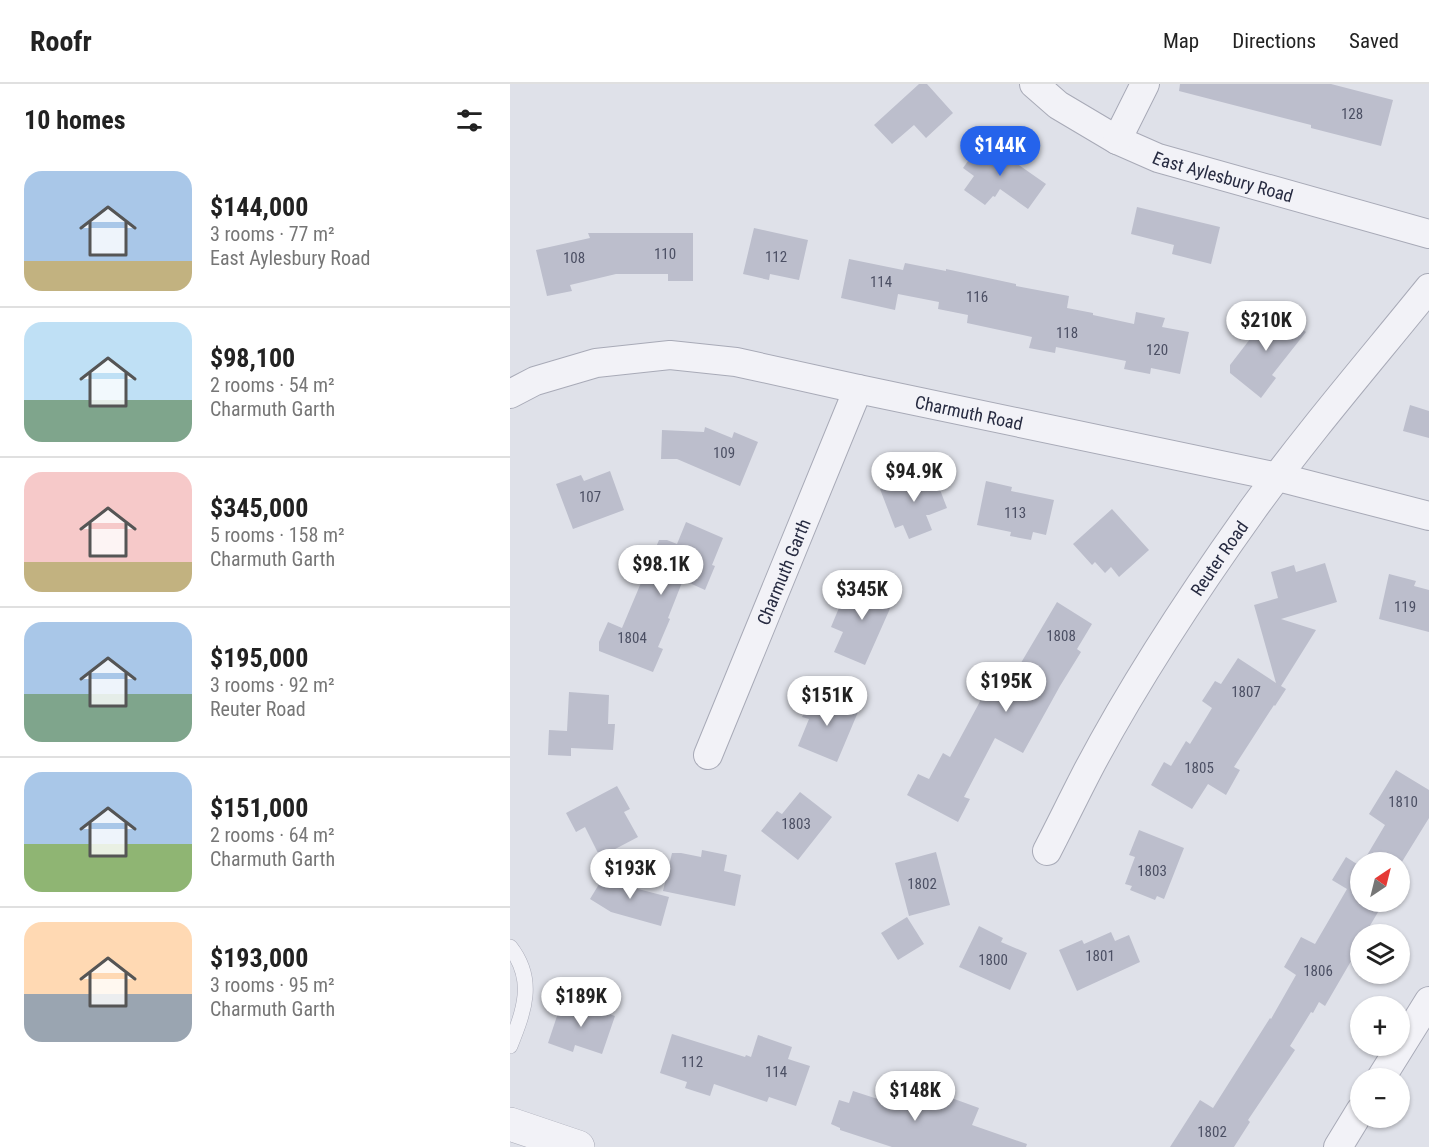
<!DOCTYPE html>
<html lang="en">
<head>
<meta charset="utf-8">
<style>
	:root { --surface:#fff; --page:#f6f6f6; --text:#222; --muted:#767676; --line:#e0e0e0; --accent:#2563eb }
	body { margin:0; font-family:"Roboto Condensed",sans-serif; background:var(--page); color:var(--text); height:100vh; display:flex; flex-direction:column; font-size:22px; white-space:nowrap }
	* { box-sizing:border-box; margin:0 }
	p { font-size:20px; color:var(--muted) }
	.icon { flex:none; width:33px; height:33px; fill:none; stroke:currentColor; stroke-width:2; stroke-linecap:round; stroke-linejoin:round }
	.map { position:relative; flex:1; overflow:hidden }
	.drawer { display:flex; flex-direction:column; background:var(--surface); width:510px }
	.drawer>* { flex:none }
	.needle { width:39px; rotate:35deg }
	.tools { position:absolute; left:840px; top:768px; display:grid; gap:12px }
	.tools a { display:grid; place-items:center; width:60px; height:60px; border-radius:50%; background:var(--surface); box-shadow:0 2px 4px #0004; font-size:30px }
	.price { position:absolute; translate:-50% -51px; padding:0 14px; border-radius:21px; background:#fff; color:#222; font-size:20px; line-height:39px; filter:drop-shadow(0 2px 3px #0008) }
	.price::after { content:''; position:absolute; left:50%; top:36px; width:18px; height:14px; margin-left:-9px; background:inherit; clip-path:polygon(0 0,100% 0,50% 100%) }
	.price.current { background:var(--accent); color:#fff }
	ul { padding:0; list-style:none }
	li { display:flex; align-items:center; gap:18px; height:150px; padding:0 24px }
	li+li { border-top:2px solid var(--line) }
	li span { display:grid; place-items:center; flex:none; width:168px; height:120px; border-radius:18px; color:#555 }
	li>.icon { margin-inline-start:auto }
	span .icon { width:72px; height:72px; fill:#fffc; stroke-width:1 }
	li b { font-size:26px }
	h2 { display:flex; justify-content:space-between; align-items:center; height:72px; padding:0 24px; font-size:26px }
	header { display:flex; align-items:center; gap:36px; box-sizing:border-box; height:84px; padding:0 30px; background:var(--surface); border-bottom:2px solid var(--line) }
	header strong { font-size:28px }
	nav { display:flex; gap:33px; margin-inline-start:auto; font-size:21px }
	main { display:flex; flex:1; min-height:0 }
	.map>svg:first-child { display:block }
	.building { fill:#bcbecc }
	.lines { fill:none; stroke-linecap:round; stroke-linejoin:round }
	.service-casing { stroke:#a8aab7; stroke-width:16 }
	.minor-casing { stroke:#a8aab7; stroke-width:30 }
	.tertiary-casing { stroke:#a8aab7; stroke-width:34 }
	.service { stroke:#f2f2f7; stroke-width:15 }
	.minor { stroke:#f2f2f7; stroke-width:28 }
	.tertiary { stroke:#f2f2f7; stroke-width:33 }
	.labels { text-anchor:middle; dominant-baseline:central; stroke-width:4.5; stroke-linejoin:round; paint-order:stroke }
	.number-label { font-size:15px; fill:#4c5064 }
	.street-label { font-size:18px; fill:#272b41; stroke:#eef0f6 }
</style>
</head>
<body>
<header>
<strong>Roofr</strong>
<nav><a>Map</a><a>Directions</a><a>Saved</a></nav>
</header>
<main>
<section class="drawer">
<h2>10 homes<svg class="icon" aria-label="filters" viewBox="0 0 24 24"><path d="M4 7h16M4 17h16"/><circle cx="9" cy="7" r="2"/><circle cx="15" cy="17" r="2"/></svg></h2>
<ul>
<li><span style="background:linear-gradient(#a9c7e8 75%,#c2b280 0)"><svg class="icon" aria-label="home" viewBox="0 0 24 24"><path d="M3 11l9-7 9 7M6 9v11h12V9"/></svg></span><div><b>$144,000</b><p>3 rooms · 77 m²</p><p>East Aylesbury Road</p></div></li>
<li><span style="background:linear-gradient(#bfe0f5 65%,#7fa58c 0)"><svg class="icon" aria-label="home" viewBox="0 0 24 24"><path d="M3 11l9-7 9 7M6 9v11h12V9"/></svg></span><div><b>$98,100</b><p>2 rooms · 54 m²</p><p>Charmuth Garth</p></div></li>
<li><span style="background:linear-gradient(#f6c9c9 75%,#c2b280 0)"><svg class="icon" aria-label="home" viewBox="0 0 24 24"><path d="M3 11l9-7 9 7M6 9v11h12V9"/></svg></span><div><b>$345,000</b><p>5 rooms · 158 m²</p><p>Charmuth Garth</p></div></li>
<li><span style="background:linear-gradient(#a9c7e8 60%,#7fa58c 0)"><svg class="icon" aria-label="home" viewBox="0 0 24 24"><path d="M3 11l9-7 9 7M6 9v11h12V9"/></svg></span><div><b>$195,000</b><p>3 rooms · 92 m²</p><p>Reuter Road</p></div></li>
<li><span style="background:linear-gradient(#a9c7e8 60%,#8fb573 0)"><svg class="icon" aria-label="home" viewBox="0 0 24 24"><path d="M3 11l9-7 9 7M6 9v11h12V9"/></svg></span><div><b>$151,000</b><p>2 rooms · 64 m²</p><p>Charmuth Garth</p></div></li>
<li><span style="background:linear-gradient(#ffd9b3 60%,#9aa5b1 0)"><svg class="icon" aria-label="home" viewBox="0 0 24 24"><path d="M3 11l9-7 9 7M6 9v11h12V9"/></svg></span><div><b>$193,000</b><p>3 rooms · 95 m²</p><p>Charmuth Garth</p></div></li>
</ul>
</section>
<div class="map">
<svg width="919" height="1063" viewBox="0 0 919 1063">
	<rect width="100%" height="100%" fill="#dfe1e9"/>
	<path class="building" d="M409,0H417L443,29L416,54L404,41L382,60L364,41Z
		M670,0H821L883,16L871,62L801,44V41L669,7Z
		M473,56L536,100L518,125L490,105L485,113L483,112L475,121L454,106L464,92L453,84Z
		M627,123L710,143L701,180L662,170L664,161L621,150Z
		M244,144L298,156L289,196L260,190L259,196L233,190Z
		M78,149H183V197H158V190H106L60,201L62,207L37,212L26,166L80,154Z
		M339,175L393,186L395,179L436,187V185L506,200V202L559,212L557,224L583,229V231L624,240L626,228L655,234L652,243L679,248L670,290L641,284L640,290L614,285L616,277L546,263L545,269L519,264L522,253L457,239L458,231L428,225L429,218L388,210L385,226L331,214Z
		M764,224L796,248L762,291L766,294L751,314L720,289V281Z
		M900,321L919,327V354L893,347Z
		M195,343L222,354L224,348L248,358L230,402L167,375H151L152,346L194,348Z
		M422,385L437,424L419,431H416L422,446L399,455L393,441L385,444L370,405Z
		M100,387L114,426L63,445L46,400L71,391L74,397Z
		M476,397L502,403L501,407L544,416L536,451L523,448L521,456L500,452L501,448L467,441Z
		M602,425L639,466L609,493L601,483L595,489L585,478L582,481L563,460Z
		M176,438L213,454L202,481L205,482L195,506L173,496L158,534L160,535L148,563L153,565L143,588L89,567V558L98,538L112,544L149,456H157L167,460Z
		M815,479L827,518L771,535L806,546L771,602L776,605L765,622L764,621L724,683L730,686L716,711L698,700L682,725L641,701L654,678L661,682L676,657L680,660L702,624L692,617L705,597L711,600L728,574L766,599L744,521L768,514L761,488L784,481L786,488Z
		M879,490L906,497L904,502L919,506V548L869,535Z
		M349,495L386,511L355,581L324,568L333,548L321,543L331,519L338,522Z
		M547,518L582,540L567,565L571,568L550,602L513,669L485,654L454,713L460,715L448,738L397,711L408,690L419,695L433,669L440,673L474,610L488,617L504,588L505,589Z
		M59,608L99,611L98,640H105L103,666L61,664V672L38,671L39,646L57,647Z
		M303,609L348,628L327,678L288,662L299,635L292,633Z
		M886,686L919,706V734L890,781V778H853L875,741L859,730Z
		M107,702L120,725L114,728L128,753L90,773L75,743L66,748L56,729Z
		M290,708L322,733L288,776L251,747L267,727L272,730Z
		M629,746L674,764L654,815L647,812L645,816L620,806L622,802L615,800L625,773L619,771Z
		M192,766L217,771L214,787L231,791L225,822L153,807L162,769H171L191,773Z
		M426,768L440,821L399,832L385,779Z
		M836,773L850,782V818H874L855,850H850V858L843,871L844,872L815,922L809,918L803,929L801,928L780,962L785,966L738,1036L740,1038L724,1063H660L690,1016L703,1024L760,934L761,935L786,891L774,883L791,853L805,860L837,805L822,796Z
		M97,787L128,805L159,813L151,842L101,828L80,815Z
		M397,833L414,860L388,876L371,849Z
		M469,842L493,854L491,858L517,869L500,906L449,883Z
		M601,848L605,857L619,851L630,878L567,907L549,866L572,856L574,860Z
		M53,914L105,932L92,970L65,961L63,968L38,959Z
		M162,950L235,973L236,971L241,973L248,951L282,963L278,975L300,982L286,1022L259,1013L257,1018L204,1000L200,1012L175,1004L177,998L150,989Z
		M379,1003L433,1021L436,1012L469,1024L462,1041L517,1060L516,1063H382L330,1046V1044L321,1040L329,1016L339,1019L343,1007L374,1017Z"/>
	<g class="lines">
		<defs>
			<path id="service" d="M0,863C26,896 14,927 0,962"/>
			<g id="minor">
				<path id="s1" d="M524,0L548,21L607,56L648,74L919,150"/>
				<path d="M607,56L635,0"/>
				<path id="s2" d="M0,310L25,297L86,279L160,271L226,278L348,305L768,393L919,432"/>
				<path id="s3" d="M198,671L348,305"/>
				<path id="s4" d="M537,767C551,740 564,713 578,686C626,595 683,509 743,425C798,349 860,277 919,204"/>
				<path d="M871,994L919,917"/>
				<path d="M828,1063L850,1027"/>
			</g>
			<path id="tertiary" d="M0,1040L68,1063"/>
		</defs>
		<use href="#service" class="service-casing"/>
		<use href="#minor" class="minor-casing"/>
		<use href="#tertiary" class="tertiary-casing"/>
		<use href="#service" class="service"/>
		<use href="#minor" class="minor"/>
		<use href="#tertiary" class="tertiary"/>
	</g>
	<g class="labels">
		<g class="number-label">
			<text x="842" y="30">128</text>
			<text x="155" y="170">110</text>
			<text x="266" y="173">112</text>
			<text x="64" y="174">108</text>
			<text x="371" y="198">114</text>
			<text x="467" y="213">116</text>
			<text x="557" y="249">118</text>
			<text x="647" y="266">120</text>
			<text x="214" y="369">109</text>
			<text x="80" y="413">107</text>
			<text x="505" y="429">113</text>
			<text x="895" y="523">119</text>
			<text x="551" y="552">1808</text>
			<text x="122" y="554">1804</text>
			<text x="736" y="608">1807</text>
			<text x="689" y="684">1805</text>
			<text x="893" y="718">1810</text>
			<text x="286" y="740">1803</text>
			<text x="642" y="787">1803</text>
			<text x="412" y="800">1802</text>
			<text x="590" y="872">1801</text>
			<text x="483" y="876">1800</text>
			<text x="808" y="887">1806</text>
			<text x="182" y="978">112</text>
			<text x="266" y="988">114</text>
			<text x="702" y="1048">1802</text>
		</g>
		<g class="street-label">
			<text stroke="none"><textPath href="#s1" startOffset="213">East Aylesbury Road</textPath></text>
			<text stroke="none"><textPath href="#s2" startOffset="471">Charmuth Road</textPath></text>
			<text stroke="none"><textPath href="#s4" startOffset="340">Reuter Road</textPath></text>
			<text stroke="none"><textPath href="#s3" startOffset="198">Charmuth Garth</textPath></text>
		</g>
	</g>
</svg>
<div class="tools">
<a><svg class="needle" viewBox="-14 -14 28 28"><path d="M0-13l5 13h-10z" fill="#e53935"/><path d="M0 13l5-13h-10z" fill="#767676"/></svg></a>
<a><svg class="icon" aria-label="layers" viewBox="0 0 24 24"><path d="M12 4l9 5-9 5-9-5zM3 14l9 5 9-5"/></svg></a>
<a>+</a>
<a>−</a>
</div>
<b class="price current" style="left:490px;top:93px">$144K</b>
<b class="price" style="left:756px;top:268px">$210K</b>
<b class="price" style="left:404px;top:419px">$94.9K</b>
<b class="price" style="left:151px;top:512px">$98.1K</b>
<b class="price" style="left:352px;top:537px">$345K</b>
<b class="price" style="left:496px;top:629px">$195K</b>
<b class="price" style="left:317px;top:643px">$151K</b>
<b class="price" style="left:120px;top:816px">$193K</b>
<b class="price" style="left:71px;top:944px">$189K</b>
<b class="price" style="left:405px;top:1038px">$148K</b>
</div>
</main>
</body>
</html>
